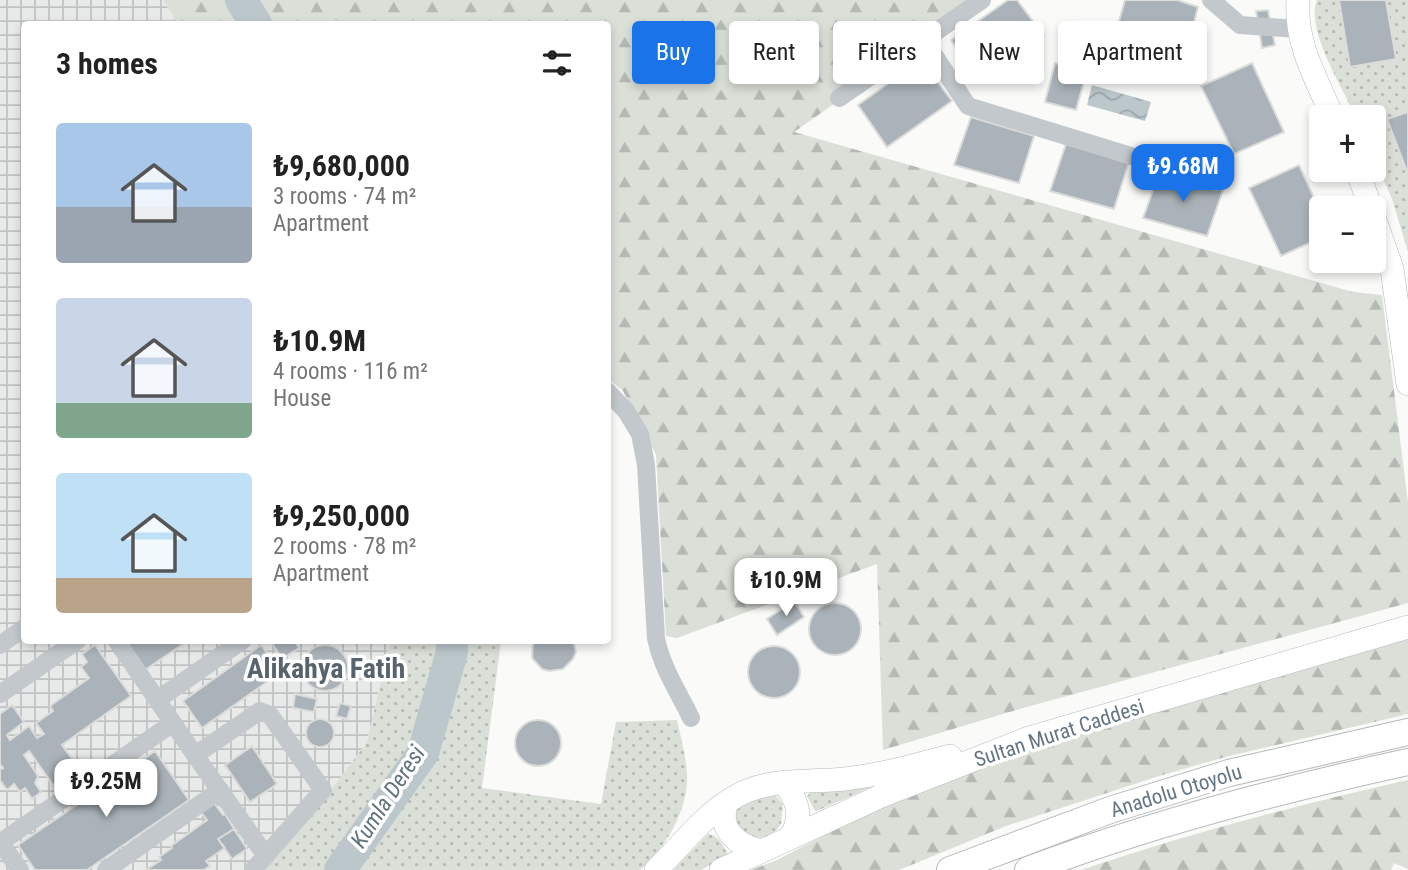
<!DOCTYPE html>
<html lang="en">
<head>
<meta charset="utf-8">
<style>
	:root { --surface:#fff; --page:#f6f6f6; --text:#222; --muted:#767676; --accent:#1a73e8 }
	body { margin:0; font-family:"Roboto Condensed",sans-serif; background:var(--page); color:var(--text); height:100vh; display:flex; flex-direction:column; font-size:26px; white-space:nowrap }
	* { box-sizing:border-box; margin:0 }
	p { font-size:23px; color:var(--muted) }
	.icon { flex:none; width:38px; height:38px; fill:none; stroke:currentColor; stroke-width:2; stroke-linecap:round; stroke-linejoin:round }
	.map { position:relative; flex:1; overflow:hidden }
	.sheet { position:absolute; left:21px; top:21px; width:590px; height:623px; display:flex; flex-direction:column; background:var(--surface); border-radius:7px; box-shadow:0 4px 10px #0003 }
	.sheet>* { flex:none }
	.top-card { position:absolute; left:632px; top:21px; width:665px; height:63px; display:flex; gap:14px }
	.tools { position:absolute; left:1309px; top:105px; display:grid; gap:14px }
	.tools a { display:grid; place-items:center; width:77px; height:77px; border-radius:7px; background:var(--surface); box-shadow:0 4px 10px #0003; font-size:35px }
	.price { position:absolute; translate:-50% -60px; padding:0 16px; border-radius:14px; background:#fff; color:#222; font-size:23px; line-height:46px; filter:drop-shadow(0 2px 4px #0008) }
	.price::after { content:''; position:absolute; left:50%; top:42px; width:21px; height:16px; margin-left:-10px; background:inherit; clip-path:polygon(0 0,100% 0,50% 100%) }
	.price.on { background:var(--accent); color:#fff }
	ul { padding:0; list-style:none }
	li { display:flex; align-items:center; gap:21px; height:175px; padding:0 35px }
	li span { display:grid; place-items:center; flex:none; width:196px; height:140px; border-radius:7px; color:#555 }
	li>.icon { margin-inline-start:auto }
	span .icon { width:84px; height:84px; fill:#fffc; stroke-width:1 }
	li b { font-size:30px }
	h2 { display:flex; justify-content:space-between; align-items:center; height:84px; padding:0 35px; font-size:30px }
	.pill { padding:0 24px; border-radius:7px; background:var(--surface); box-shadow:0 4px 10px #0003; font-size:24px; line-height:63px }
	.pill.on { background:var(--accent); color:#fff }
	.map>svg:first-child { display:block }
	.industrial { fill:url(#industrial-grid) }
	.grass { fill:url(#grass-dots) }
	.forest { fill:url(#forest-firs) }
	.water { fill:url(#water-waves) }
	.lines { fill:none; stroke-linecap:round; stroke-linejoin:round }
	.river { stroke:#bbc7cb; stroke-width:32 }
	.building { fill:#aab3b9; stroke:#dcdcda; stroke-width:2 }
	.major-casing { stroke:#b5babe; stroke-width:24 }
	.highway-casing { stroke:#b4b9bd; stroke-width:28 }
	.minor { stroke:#c3c8cc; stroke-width:18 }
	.major { stroke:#fff; stroke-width:23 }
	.highway { stroke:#fff; stroke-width:26 }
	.labels { text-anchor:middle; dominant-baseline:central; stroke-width:7; stroke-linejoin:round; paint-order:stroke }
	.street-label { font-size:21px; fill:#657683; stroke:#fff }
	.water-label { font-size:23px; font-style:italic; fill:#60757c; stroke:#fff }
	.district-label { font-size:28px; font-weight:bold; fill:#57646e; stroke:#fff }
</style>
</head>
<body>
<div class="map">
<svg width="1408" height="870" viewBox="0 0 1408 870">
	<defs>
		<pattern id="industrial-grid" width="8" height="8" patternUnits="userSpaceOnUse" patternTransform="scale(1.75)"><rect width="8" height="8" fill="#e8e9e9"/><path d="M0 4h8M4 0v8" fill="none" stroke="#c0c1c2"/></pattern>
		<pattern id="grass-dots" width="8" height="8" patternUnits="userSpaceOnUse" patternTransform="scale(1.75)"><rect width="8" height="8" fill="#dadfd7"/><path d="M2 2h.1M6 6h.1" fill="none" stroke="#b4b9b4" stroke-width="1.8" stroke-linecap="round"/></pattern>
		<pattern id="forest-firs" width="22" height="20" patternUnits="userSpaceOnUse" patternTransform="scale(1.75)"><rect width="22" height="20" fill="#dadfd7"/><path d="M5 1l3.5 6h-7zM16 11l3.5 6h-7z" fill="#b4b9b4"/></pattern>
		<pattern id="water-waves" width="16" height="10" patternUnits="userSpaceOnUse" patternTransform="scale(1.75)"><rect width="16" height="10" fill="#bbc7cb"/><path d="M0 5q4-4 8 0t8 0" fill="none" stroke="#9ca6aa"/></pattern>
	</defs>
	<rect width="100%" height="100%" fill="#fafaf8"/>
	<path class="industrial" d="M0,0H163L178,24H24V640L390,641L367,742L316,810L262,870H0Z"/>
	<path class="grass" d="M1317,0H1408V252L1392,199L1374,158V117H1356C1343,89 1305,29 1317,0Z
		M390,641H501L482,788L601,804L616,722L677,720C681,738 686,756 687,774C689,808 666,848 640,870H262L316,810L367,742Z
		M940,763L869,788L819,810L815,811L807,796L813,790Z
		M771,794L776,796L783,804L781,824C759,859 718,818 744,803C751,798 763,797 771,794Z
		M708,834C719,835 723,846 728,854L727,856L701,870H673Z"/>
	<path class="forest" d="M163,0H982L794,132L1353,292L1382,295L1408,503V603L1023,708L883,750L877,564L677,638L666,636L656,455L623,391L607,378V24H178Z
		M1408,636V714L1229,756L1159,776L1006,826L899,870H751L777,860L898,797L955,772Z
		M1408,780V869L1394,863L1391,870H1081C1188,834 1297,805 1408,780Z"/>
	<path class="water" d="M1092,85L1151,102L1145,121L1087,105Z"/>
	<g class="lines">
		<path class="river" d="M241,0L256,24
			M340,870L423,753L452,652V640"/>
	</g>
	<path class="building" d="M1008,0H1017L1044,36L980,82L951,40Z
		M1125,0H1177L1198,7L1186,53L1115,35Z
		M1339,0H1386L1396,59L1350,67Z
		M1268,10L1275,45L1262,48L1256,11Z
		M921,60L952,101L887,147L858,105Z
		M1055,63L1087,71L1076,110L1045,102Z
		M1252,63L1284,132L1234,154L1201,86Z
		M1408,112V174L1387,119Z
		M971,117L1034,136L1019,183L954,165Z
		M1066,144L1129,162L1114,209L1050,191Z
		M1299,165L1321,213V238L1281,256L1249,188Z
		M1160,171L1223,190L1207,236L1143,218Z
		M794,601L804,617L777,635L767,619Z
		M809 629a26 26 0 1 1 52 0a26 26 0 1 1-52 0Z
		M125,640H189L145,670Z
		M270,640H294L299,648L282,659Z
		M533,640H573L576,652L573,659L563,669L549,671L542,669L532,658Z
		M302 668a23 23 0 1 1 46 0a23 23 0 1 1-46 0Z
		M95,645L131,696L62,745L78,767L53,785L29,751L24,755L38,776L35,783L41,792L32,799L25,788L20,792L14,784L7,790L0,780V770L3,768L0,764V714L12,705L24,722L7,735L10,740L29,726L37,738L44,734L36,723L53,711L50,706L89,678L81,667L87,662L82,654Z
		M261,645L281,672L202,728L183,701Z
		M748 672a26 26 0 1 1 52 0a26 26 0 1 1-52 0Z
		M295,694L317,699L314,712L293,708Z
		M340,703L351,706L347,719L336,716Z
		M306 733a14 14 0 1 1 28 0a14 14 0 1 1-28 0Z
		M515 743a23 23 0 1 1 46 0a23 23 0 1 1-46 0Z
		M252,746L277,784L250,802L225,765Z
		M155,751L189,800L87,870H35L18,845Z
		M214,803L223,815L225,814L234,829L218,839L225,848L206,861L210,866L204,870H146L161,860L159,857L172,848L171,846L207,820L201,812Z
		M234,829L247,849L232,859L218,839Z"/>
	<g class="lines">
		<defs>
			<path id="major" d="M1298,0C1295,43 1316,79 1333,117
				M1357,170L1371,208
				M1374,217L1392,269L1408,384
				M783,782C798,800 803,815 791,837
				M727,802C717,828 735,844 760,851
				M656,870C682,845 703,815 735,797C768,777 808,783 845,779C881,775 916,765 950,756
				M721,870L881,796L1029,738L1408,627"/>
			<path id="highway" d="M950,870L1110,810L1229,773L1408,732
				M1028,870C1152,823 1279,790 1408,762"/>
		</defs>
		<use href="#major" class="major-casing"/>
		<use href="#highway" class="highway-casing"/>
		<path class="minor" d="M1211,0L1240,25L1298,29
			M924,40L968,106L1216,182
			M839,98L982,0
			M607,391L626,411L640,434L646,465L656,638C662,668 678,691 691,718
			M116,640L195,755L260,711L270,715L323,790L253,870
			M0,645L24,628
			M0,694L78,640
			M157,700L243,640
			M195,755L266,856
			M0,842L20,870
			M1,842L173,723
			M106,870L220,790"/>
		<use href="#major" class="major"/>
		<use href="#highway" class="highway"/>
	</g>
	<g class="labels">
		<g class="street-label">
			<text transform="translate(1059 733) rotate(-18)">Sultan Murat Caddesi</text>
			<text transform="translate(1176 791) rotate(-17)">Anadolu Otoyolu</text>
		</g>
		<g class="water-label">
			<text transform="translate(388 797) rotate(-57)">Kumla Deresi</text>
		</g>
		<g class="district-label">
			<text x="326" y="668">Alikahya Fatih</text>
		</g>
	</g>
</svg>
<div class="tools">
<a>+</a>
<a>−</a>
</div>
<b class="price on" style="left:1183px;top:204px">₺9.68M</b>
<b class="price" style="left:786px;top:618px">₺10.9M</b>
<b class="price" style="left:106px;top:819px">₺9.25M</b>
<div class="top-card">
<a class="pill on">Buy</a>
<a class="pill">Rent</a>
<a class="pill">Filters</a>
<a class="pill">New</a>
<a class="pill">Apartment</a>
</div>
<section class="sheet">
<h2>3 homes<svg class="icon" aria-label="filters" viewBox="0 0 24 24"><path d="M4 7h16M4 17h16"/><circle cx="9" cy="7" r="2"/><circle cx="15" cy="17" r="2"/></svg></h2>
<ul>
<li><span style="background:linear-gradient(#a9c7e8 60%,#9aa5b1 0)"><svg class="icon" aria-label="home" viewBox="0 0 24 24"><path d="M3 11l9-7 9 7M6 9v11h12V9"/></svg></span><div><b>₺9,680,000</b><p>3 rooms · 74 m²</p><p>Apartment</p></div></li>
<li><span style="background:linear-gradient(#c9d6e8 75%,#7fa58c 0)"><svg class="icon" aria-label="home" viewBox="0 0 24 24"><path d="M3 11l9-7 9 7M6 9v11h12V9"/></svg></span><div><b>₺10.9M</b><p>4 rooms · 116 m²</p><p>House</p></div></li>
<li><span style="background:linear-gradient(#bfe0f5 75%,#b9a48a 0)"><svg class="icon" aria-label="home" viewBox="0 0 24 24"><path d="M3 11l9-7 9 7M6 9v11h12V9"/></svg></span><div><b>₺9,250,000</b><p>2 rooms · 78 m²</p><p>Apartment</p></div></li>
</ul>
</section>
</div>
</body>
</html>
